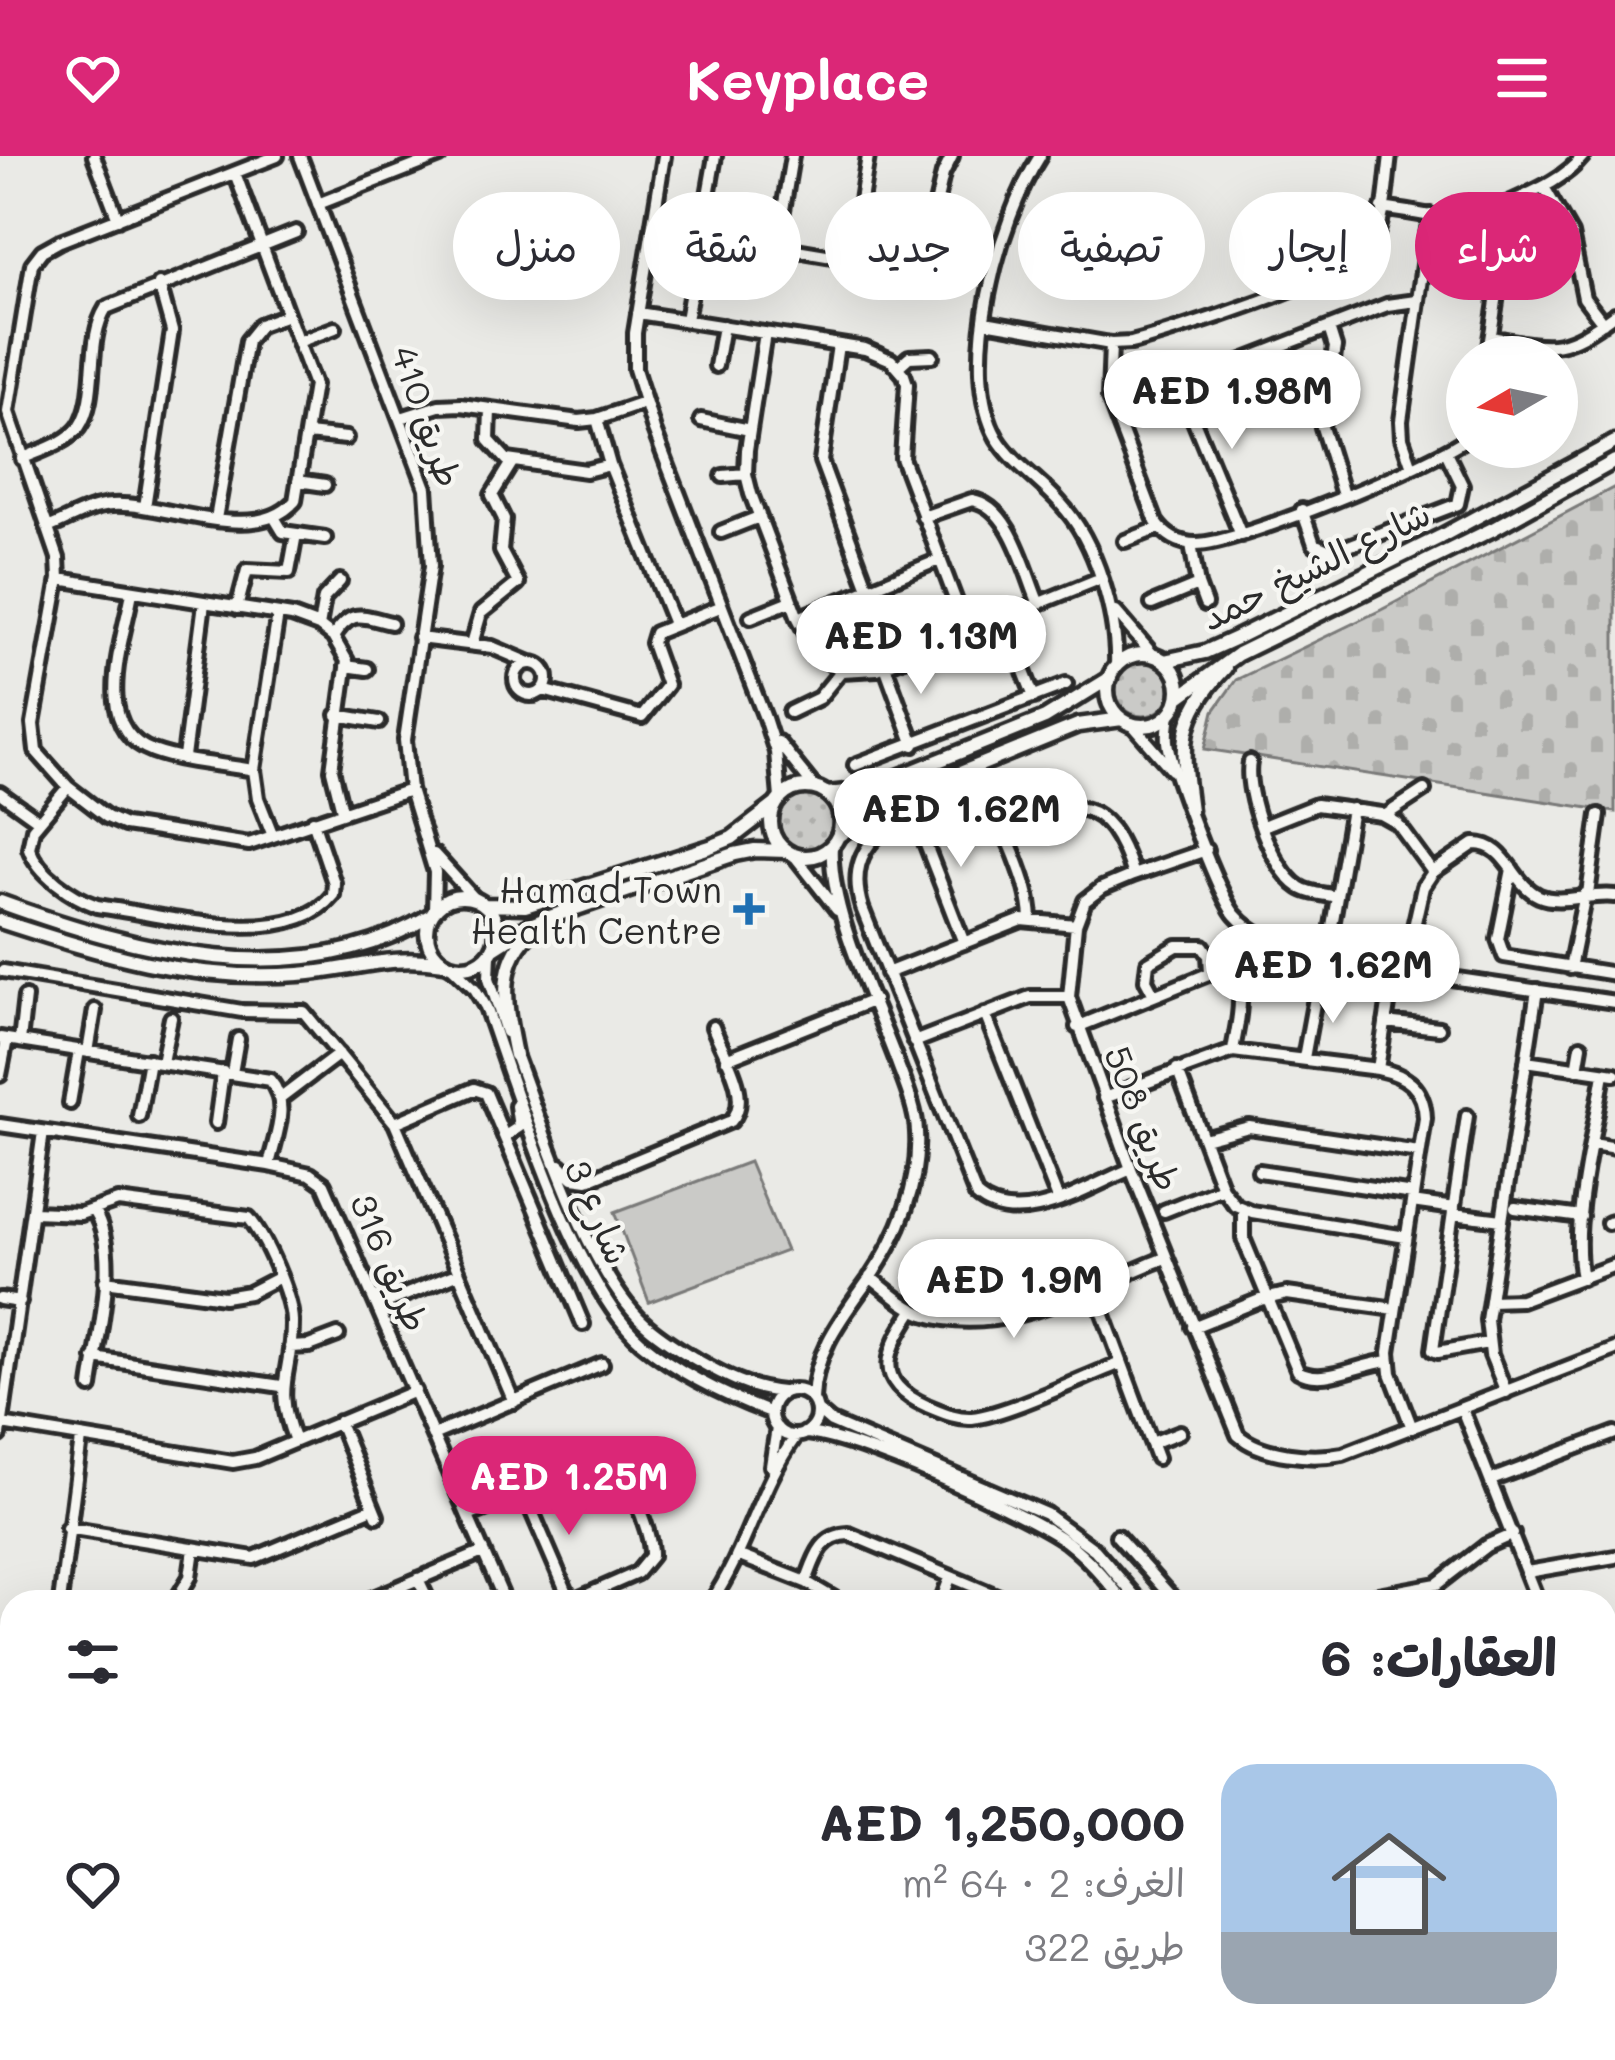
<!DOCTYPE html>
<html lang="ar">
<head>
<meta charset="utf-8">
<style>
	:root { --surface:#fff; --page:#f2f2f3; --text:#2b2b33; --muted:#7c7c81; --line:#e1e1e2; --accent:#db2777 }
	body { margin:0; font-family:Mali,"Playpen Sans Arabic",sans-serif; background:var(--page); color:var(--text); direction:rtl; height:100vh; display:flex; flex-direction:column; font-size:45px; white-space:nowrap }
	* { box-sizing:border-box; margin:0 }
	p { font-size:39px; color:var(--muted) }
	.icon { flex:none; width:66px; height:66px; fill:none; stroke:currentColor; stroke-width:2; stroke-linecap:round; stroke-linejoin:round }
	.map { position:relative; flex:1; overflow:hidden; direction:ltr }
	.details { position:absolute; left:0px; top:1434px; width:1617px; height:471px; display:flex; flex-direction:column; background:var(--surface); border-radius:36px 36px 0 0; box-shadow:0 12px 48px #0002; direction:rtl }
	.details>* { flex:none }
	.guide { position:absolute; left:36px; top:36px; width:1545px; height:108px; direction:rtl; display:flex; gap:24px }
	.needle { width:78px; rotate:261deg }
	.controls { position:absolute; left:1446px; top:180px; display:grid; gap:24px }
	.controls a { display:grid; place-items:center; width:132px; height:132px; border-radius:50%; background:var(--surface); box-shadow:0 12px 48px #0002; font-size:60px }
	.price { position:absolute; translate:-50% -102px; padding:0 27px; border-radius:42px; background:#fff; color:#222; font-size:39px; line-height:78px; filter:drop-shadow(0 3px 6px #0008) }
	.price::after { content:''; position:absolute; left:50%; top:72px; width:36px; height:27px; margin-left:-18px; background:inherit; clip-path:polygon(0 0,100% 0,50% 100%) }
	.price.on { background:var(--accent); color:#fff }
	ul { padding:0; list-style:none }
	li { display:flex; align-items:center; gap:36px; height:300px; padding:0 60px }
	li+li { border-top:3px solid var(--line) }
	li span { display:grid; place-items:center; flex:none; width:336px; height:240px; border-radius:36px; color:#555 }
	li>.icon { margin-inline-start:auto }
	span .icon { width:144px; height:144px; fill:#fffc; stroke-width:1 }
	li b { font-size:51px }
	h2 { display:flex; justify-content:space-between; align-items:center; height:144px; padding:0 60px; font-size:51px }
	.pill { padding:0 42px; border-radius:54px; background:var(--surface); box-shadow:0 12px 48px #0002; font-size:42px; line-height:108px }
	.pill.on { background:var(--accent); color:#fff }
	header { display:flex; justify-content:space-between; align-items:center; height:156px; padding:0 60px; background:var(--accent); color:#fff; font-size:54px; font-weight:800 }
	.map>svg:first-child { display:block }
	.grass { fill:url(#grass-dots); stroke:#7a7a79; stroke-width:3 }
	.cemetery { fill:url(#cemetery-stones); stroke:#7a7a79; stroke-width:3 }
	.garden { fill:#cacac7; stroke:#7a7a79; stroke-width:3 }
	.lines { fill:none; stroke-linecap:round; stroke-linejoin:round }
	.minor-casing { stroke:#2b2b2b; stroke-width:20 }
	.major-casing { stroke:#2b2b2b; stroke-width:21 }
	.minor { stroke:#f6f6f2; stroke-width:10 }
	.major { stroke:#f6f6f2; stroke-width:12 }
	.poi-dot { fill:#1f6fb2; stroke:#f6f6f2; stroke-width:4.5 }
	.labels { text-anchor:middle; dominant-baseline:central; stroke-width:9; stroke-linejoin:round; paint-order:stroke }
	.street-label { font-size:36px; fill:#2b2b2b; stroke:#f6f6f2 }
	.poi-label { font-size:36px; fill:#2b2b2b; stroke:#f6f6f2; text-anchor:end }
</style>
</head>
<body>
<header><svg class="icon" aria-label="menu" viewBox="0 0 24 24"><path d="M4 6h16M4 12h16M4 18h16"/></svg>Keyplace<svg class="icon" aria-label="heart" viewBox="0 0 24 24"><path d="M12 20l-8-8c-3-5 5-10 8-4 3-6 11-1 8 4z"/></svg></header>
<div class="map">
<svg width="1615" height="1904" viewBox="0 0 1615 1904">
	<defs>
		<pattern id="grass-dots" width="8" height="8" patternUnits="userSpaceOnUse" patternTransform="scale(3)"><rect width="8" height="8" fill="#cacac7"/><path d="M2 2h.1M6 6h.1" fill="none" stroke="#aeaeab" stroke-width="1.8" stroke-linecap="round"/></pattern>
		<pattern id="cemetery-stones" width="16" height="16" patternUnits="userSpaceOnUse" patternTransform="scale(3)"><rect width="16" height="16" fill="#cacac7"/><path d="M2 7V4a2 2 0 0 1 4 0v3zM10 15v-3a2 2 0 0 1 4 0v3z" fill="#aeaeab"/></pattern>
	</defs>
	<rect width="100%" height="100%" fill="#eaeae6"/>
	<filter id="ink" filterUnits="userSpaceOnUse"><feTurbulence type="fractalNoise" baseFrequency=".00833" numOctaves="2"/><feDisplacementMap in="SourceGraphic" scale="24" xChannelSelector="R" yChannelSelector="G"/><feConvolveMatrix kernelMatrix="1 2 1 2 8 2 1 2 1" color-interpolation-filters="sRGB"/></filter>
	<g filter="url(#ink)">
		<path class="grass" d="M1116 533a27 27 0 1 1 54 0a27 27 0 1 1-54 0Z
			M778 666a27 27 0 1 1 54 0a27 27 0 1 1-54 0Z"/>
		<path class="cemetery" d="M1615,331V656L1205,593L1214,555L1236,524L1381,454Z"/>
		<path class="garden" d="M749,1006L786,1095L649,1146L615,1056Z"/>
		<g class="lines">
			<defs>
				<path id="minor" d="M94,0L118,63
					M277,0L60,85L42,95L32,108L8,256L58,402L59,423L33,568L36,595L68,631L107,661L125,669L249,688L410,634
					M300,0L426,332L431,410L405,584L410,634L435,716L434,754
					M664,0L635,177V213L654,274L765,562L776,596L780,642
					M1040,0C999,63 957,213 997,282C1013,308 1041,325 1061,348C1096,385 1118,461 1116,511
					M1544,31L1571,78L1584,142L1603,167
					M318,48L440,0
					M1382,52C1511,71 1509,75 1487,201
					M1470,68C1506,43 1555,35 1583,0
					M932,71L979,76
					M701,78L868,106L903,103L918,96L928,83L943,18L952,0
					M777,90L792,0
					M852,102L868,0
					M638,157L865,193L891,204L904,219L907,228L902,302L967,475
					M686,164L715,0
					M985,166L1111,188L1131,187C1169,178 1354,118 1371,91C1386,66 1386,28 1390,0
					M1329,172L1335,191L1322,271L1343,339
					M765,177L747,294L746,318L751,338L798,462L815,495L841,515L877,513L1099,423
					M1491,181C1553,193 1562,197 1615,158
					M298,186L335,172
					M1111,188L1109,242L1156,366C1165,379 1179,388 1196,388C1239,388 1430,309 1467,282
					M838,189L821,305L868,432
					M716,210L723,170
					M899,210L909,201L932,200
					M1180,231L1241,379
					M1287,243L1325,249
					M490,253L489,284L507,304L586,315L610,309
					M1114,255L1387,149L1416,145
					M401,262L439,250L461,249L579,265L597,263L644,247
					M597,263L610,309L674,468
					M701,264L750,274
					M307,278L346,282
					M22,303C39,295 67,287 79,271C100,240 85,185 106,152L296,76
					M1412,311L1402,282L1401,265L1430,59
					M723,320L746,318
					M298,325L325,329
					M145,351L172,175L159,128
					M1302,354L1314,388L1333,396L1458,348L1462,329L1446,296
					M274,361L283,376L325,382
					M923,361L972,344C1011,350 1025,416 1039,448
					M216,363L247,185L260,169L287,159
					M50,371C70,363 90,350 112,349C166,346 255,391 295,345L314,229L235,17
					M721,376L759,361
					M1125,385L1159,372
					M59,423L292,460L319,470L333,481L347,505L332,614L342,654
					M1198,429L1205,448
					M132,436C124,484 89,572 153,595C183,606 221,608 254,614
					M1152,448L1198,429L1191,388
					M237,452L247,414L289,416L296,378
					M1116,456L1153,499
					M751,461L791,445
					M798,462L939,404
					M1003,462L1034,541
					M319,470L324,442L340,425
					M333,481C352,452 361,460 391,467
					M419,482L492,491L530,507
					M472,488L481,457L518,427L501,395L504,363L492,339L513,305
					M515 523a16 16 0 1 1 32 0a16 16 0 1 1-32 0Z
					M346,510L367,513
					M885,510L914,589
					M543,534L642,561L667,529L652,487L655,477L720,451
					M790,556L819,542L841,515
					M1170,557C1169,566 1167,576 1168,585C1170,611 1219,740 1235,759C1253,780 1281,791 1307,801L1615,846
					M337,559L379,566
					M1131,567L1172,614
					M778,586L815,632
					M184,601L204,447
					M1250,606C1244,636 1272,714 1299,731C1309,738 1325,738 1337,741
					M855,609L1066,528
					M68,631L33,673L29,692C38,718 72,741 97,750C159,758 288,796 333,739L334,727L313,665
					M0,637L39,665
					M914,658L964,787
					M1386,659L1424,634
					M1263,670L1316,649L1381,658L1397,667L1433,716
					M1005,675C1075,640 1107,638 1133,719
					M273,680L258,642L254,614L278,458
					M1206,694L1133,719L1102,732L1085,745L1076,769L1069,841L1131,1013L1238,1279C1262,1300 1312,1304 1343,1298L1615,1193
					M434,698L474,742
					M794,699L837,754
					M1512,713L1498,783L1504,800L1615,818
					M1588,738L1599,659
					M1031,763C1030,740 1023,721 1015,700C994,645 966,636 913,658C870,676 847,704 862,752L976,1039C1018,1077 1087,1031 1131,1013
					M1332,770L1352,653
					M490,798L489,822L506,876
					M450,809L475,833L486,851C516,936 575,1130 641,1186C678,1217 726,1240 771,1257
					M1570,812L1585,738
					M3,815L242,855L304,856L395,967L514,1246
					M1404,815L1423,731L1433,716L1474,688C1507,687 1512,728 1539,740C1560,749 1590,737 1615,740
					M887,817L1022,764L1076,769
					M1154,839L1146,824L1148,807L1177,790H1203L1209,799L1210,815
					M985,858L1058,1043
					M1385,866L1439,872
					M1077,871L1223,812C1251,828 1237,867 1233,895
					M0,882L270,924C291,948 275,981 269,1009
					M20,885L25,841
					M914,886L1030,841H1069
					M513,893C542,969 586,1114 644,1167C660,1182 679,1193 697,1204C725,1220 750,1233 782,1236
					M88,896L95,854
					M1304,902L1317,831
					M726,903L874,844
					M1526,905L1615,918
					M162,906L171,862
					M1177,913L1222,1032L1235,1049L1252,1056L1406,1081
					M1378,913L1389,842
					M1577,913L1581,890
					M232,917L238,883
					M0,919L7,883
					M281,942L339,898
					M1104,942L1233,895L1378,913C1406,919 1424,931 1425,962L1389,1196L1391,1217L1412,1272
					M70,947L79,895
					M139,960L149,904
					M1467,960L1433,1194L1438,1196L1488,1187
					M216,967L223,916
					M395,967L474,933L486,937L583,1168
					M0,969L269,1009L310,1018L324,1028L505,1446
					M505,980L519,971L516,950
					M1204,983L1249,971L1419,996
					M1593,988L1615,992
					M560,1009L573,1022L588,1024L731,965C753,942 723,897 713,871
					M1259,1015L1413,1038
					M1412,1046L1454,1052
					M1515,1052L1581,1061
					M1243,1054V1082L1298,1215C1323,1230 1358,1208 1389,1205
					M1164,1055L1222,1032
					M34,1056L80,1058L118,1045L249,1062C266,1082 291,1139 292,1165C293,1218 272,1227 295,1285
					M1453,1058L1502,1064
					M1608,1067L1615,1065
					M870,1121C887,1134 903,1150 924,1158C1002,1184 1093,1130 1165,1102
					M1582,1122C1570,1066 1595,976 1604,917
					M105,1125L224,1141L249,1137L278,1122
					M1093,1130L1157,1302
					M0,1143L20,1146
					M1490,1145L1521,1144L1615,1109
					M378,1150L459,1117
					M914,1153C887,1195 871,1225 927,1250C942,1256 956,1263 972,1262C1008,1258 1084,1221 1121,1207
					M1193,1171L1260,1144L1287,1138L1395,1153
					M290,1191L309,1190L338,1179
					M94,1202L281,1230
					M91,1231C97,1182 121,1099 94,1056
					M771 1257a23 23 0 1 1 46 0a23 23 0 1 1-46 0Z
					M1506,1236L1491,1199L1487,1164L1537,834
					M813,1243C814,1195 843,1160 870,1122C899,1079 920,1029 917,976C916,953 905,928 897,906C874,844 828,753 832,689
					M1462,1253L1538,1446
					M817,1254L831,1266L1046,1358L1095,1394L1140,1446
					M339,1266L377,1360
					M2,1268L233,1306L255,1302L415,1235
					M804,1277C851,1278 1027,1357 1067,1386C1089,1403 1107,1424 1124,1446
					M0,1279L43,976
					M433,1279L602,1208
					M1152,1287L1180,1276
					M771,1310L777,1272
					M1491,1324L1615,1277
					M524,1337L571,1446
					M468,1360L595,1308C625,1307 652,1374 651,1400L637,1417L571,1446
					M67,1372L254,1402L373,1352
					M1117,1380L1176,1446
					M737,1399L806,1426L840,1446
					M1527,1416L1615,1401
					M418,1423L429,1446
					M806,1426C815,1402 820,1379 849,1378L1011,1446
					M60,1446L81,1283
					M175,1446L190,1421L194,1393
					M364,1446L483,1396
					M711,1446C747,1394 759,1331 796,1280
					M941,1446L950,1422
					M1340,1446L1437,1428L1486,1390L1513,1378
					M1605,1483L1615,1482
					M0,1513L12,1508
					M0,1600L12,1595
					M0,1652L12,1681
					M1605,1668L1612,1671
					M0,1769L12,1764
					M1605,1823L1615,1806
					M356,1893L361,1904
					M597,1893L598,1904
					M998,1893L1000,1904
					M1382,1893L1402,1904
					M1412,1893L1430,1904
					M208,1904L231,1893
					M466,1904L511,1893
					M1211,1904L1226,1893
					M1590,1904L1591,1893"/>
				<path id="major" d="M1107 534a36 36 0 1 1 72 0a36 36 0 1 1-72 0Z
					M1164,505L1205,496L1236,482L1440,381L1615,286
					M1178,542L1238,498L1493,373L1615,305
					M771 666a35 35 0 1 1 70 0a35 35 0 1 1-70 0Z
					M827,638L866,634L1045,562L1110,522
					M1190,654C1181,589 1178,562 1225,512
					M838,680L889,646L1078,569L1122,563
					M427 776a35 35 0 1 1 70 0a35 35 0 1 1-70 0Z
					M0,746C135,795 300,840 431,759
					M486,749L525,750L710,691L732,682L776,648
					M0,765C102,798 190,826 299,818C355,814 386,798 445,807
					M494,792L528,770L550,761L735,698L755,694L787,695
					M515,899C506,853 494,806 535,772"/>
			</defs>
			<use href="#minor" class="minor-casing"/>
			<use href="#major" class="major-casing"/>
			<use href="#minor" class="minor"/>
			<use href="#major" class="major"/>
		</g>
	</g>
	<path class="poi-dot" d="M743 735h12v12h12v12h-12v12h-12v-12h-12v-12h12z"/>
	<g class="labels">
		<g class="street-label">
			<text transform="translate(428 260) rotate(71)">طريق 410</text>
			<text transform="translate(1315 408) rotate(-26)">شارع الشيخ حمد</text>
			<text transform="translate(1144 962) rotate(69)">طريق 508</text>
			<text transform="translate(599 1055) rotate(66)">شارع 3</text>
			<text transform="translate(391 1106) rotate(67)">طريق 316</text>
		</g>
		<g class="poi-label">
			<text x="722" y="732">Hamad Town<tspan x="722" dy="41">Health Centre</tspan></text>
		</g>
	</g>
</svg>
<div class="controls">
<a><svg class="needle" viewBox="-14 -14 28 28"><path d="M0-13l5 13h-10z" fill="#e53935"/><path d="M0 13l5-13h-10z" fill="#7c7c81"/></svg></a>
</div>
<b class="price" style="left:1232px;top:296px">AED 1.98M</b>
<b class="price" style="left:921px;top:541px">AED 1.13M</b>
<b class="price" style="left:961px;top:714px">AED 1.62M</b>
<b class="price" style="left:1333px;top:870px">AED 1.62M</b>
<b class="price" style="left:1014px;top:1185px">AED 1.9M</b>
<b class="price on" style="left:569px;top:1382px">AED 1.25M</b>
<div class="guide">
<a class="pill on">شراء</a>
<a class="pill">إيجار</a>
<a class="pill">تصفية</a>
<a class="pill">جديد</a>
<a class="pill">شقة</a>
<a class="pill">منزل</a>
</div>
<section class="details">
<h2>العقارات: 6<svg class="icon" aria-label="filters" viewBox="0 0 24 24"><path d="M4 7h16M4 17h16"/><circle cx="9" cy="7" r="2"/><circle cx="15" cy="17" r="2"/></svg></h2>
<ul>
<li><span style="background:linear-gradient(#a9c7e8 70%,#9aa5b1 0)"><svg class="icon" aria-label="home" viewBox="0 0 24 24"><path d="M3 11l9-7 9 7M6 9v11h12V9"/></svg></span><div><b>AED 1,250,000</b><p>الغرف: 2 · 64 m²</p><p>طريق 322</p></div><svg class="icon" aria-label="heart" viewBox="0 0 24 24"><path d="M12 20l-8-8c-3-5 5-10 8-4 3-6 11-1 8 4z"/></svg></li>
</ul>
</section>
</div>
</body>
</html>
